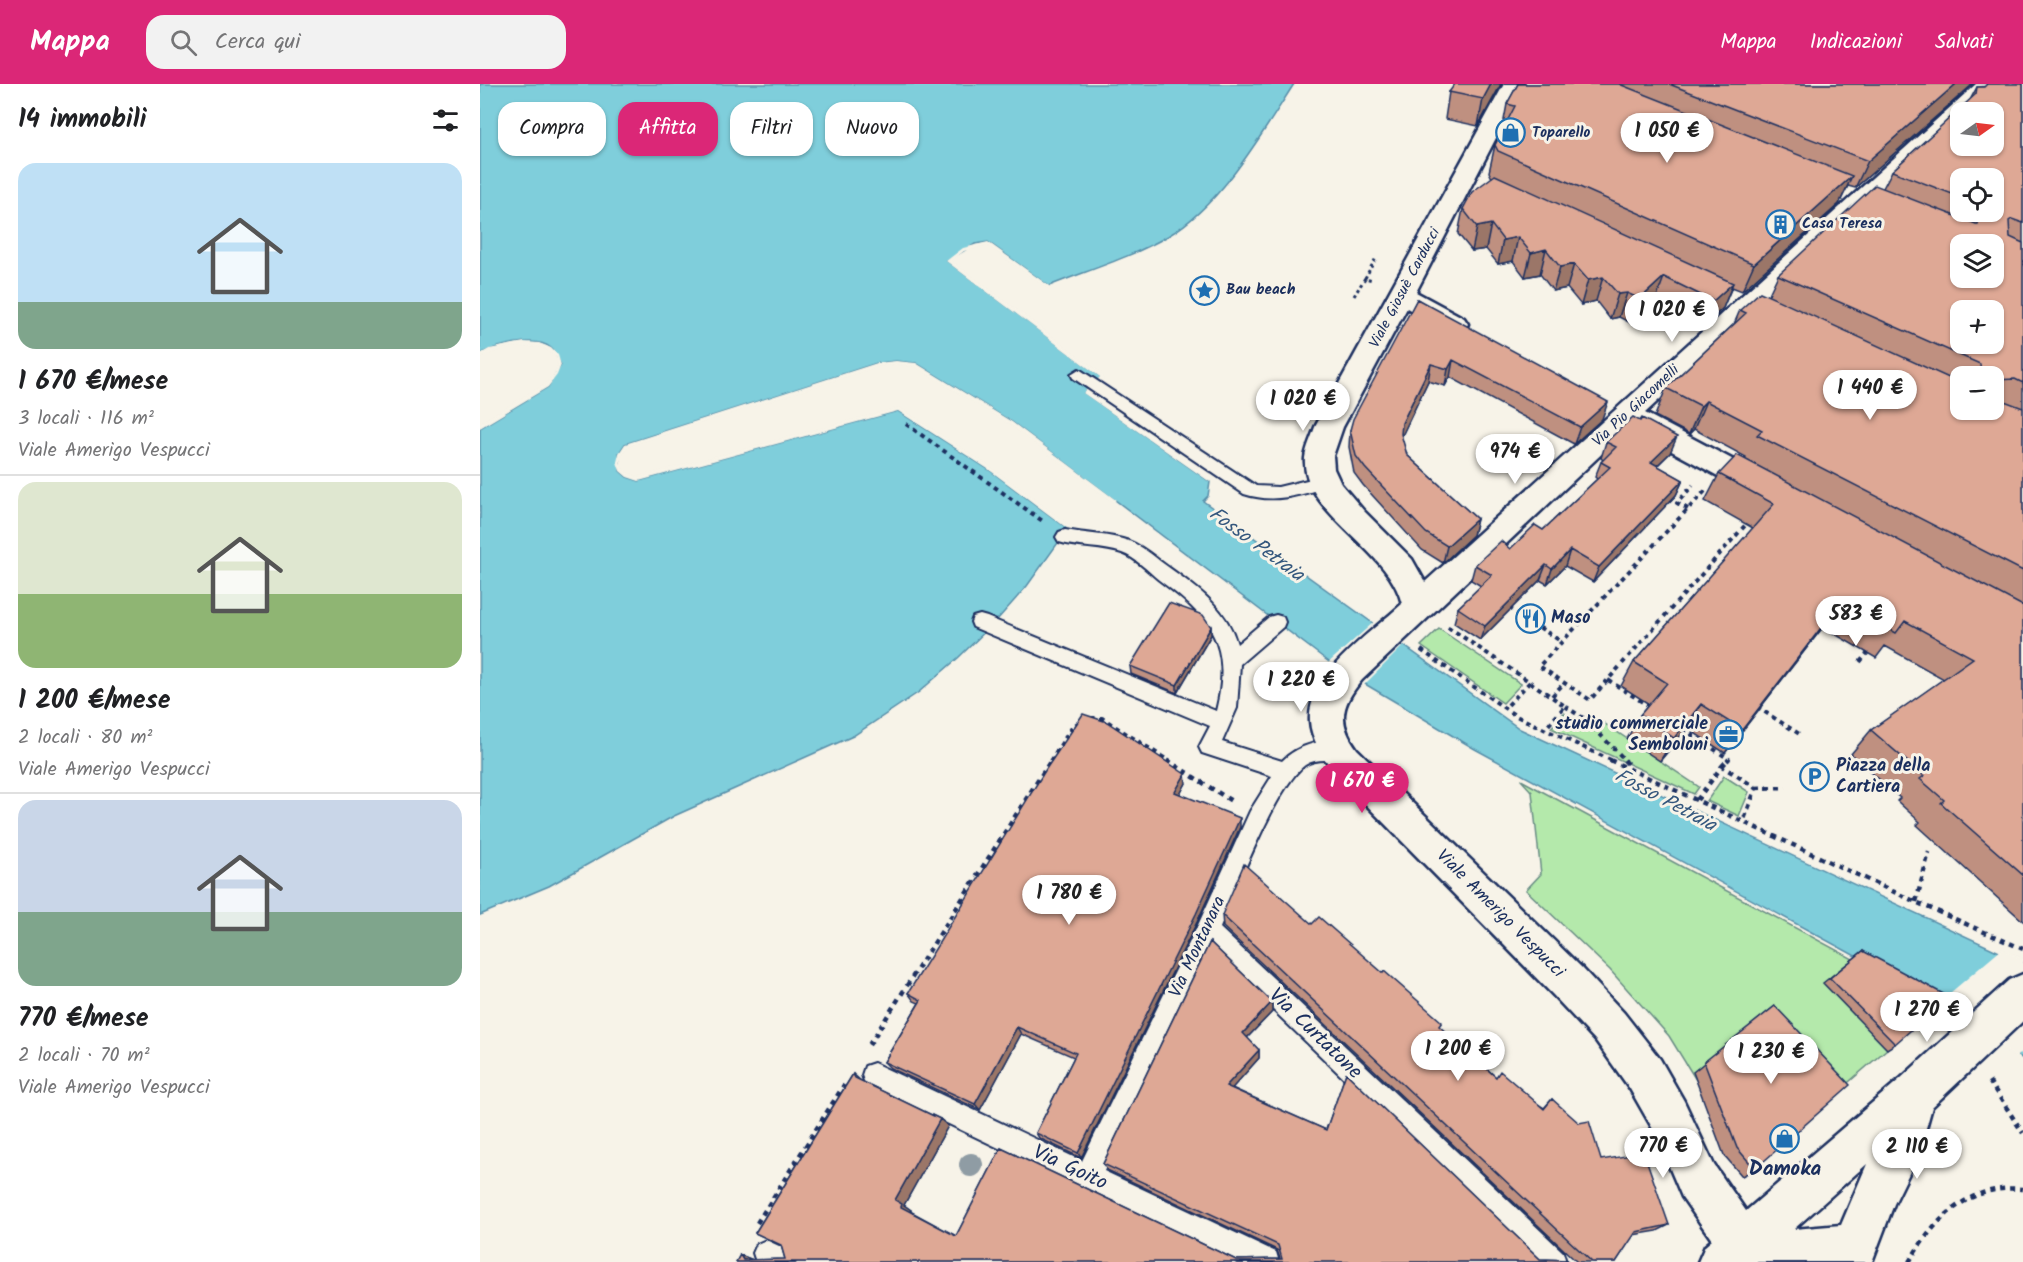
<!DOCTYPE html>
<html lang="it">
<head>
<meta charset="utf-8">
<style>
	:root { --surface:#fff; --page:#f2f2f2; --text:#202124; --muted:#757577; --line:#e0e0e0; --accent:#db2777 }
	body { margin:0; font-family:Kalam,sans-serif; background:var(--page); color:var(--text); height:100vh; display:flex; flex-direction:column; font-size:22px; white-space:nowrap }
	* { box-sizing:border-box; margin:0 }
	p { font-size:20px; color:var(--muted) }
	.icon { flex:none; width:33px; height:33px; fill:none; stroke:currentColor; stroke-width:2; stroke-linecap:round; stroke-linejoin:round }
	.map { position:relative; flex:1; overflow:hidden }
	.details { display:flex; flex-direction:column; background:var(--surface); width:480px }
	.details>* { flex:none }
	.banner { position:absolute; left:18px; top:18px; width:570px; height:54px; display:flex; gap:12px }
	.needle { width:39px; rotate:76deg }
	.buttons { position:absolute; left:1470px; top:18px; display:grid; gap:12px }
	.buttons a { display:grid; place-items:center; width:54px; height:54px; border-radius:12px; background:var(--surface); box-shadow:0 2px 4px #0004; font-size:30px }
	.price { position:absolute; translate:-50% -51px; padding:0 14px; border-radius:21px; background:#fff; color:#222; font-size:20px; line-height:39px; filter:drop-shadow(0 2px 3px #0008) }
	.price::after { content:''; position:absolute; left:50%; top:36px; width:18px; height:14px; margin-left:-9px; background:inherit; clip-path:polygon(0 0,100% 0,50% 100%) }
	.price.active { background:var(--accent); color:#fff }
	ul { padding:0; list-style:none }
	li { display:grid; align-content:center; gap:12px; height:318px; padding:0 18px }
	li+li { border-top:2px solid var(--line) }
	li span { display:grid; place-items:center; height:186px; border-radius:18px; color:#555 }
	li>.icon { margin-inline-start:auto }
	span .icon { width:108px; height:108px; fill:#fffc; stroke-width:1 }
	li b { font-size:26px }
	h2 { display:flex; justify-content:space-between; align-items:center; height:72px; padding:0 18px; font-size:26px }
	.chip { padding:0 21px; border-radius:18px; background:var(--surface); box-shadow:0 2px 4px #0004; font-size:21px; line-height:54px }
	.chip.active { background:var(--accent); color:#fff }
	header { display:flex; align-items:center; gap:36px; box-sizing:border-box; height:84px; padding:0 30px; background:var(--accent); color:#fff }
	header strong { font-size:28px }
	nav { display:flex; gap:33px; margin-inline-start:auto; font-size:21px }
	.search { width:420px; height:54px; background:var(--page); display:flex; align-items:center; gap:15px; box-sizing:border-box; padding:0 21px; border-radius:18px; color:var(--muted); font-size:22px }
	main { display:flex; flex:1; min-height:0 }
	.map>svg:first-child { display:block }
	.green { fill:#b4e9ab; stroke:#688c84; stroke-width:1.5 }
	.water { fill:#7fcedb; stroke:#578ea9; stroke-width:1.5 }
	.pier { fill:#f7f3e8 }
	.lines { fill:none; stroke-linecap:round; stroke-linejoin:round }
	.service-casing { stroke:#1b2f5e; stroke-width:4 }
	.minor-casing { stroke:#1b2f5e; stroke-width:5 }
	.path-far2 { stroke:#1b2f5e; stroke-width:3; stroke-dasharray:3 3; stroke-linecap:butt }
	.path-far1 { stroke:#1b2f5e; stroke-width:4; stroke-dasharray:4.5 4.5; stroke-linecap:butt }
	.path { stroke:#1b2f5e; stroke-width:4.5; stroke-dasharray:5 5; stroke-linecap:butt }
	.service { fill:#f7f3e8; fill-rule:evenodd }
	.minor { fill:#f7f3e8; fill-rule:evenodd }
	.tree { fill:#8f9ca4 }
	.wall { fill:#bf9080; stroke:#1b2f5e; stroke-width:1.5; fill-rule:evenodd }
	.shaded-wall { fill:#9b7668; stroke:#1b2f5e; stroke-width:1.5 }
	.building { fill:#dea895; stroke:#1b2f5e; stroke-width:1.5; fill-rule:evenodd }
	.labels { text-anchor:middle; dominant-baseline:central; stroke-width:6; stroke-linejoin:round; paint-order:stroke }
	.far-poi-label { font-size:15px; font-weight:bold; fill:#1b2f5e; stroke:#f7f3e8; text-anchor:start }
	.far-street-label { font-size:15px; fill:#1b2f5e; stroke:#f7f3e8 }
	.poi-label { font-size:18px; font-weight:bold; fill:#1b2f5e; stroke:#f7f3e8; text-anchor:start }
	.street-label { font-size:18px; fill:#1b2f5e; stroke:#f7f3e8 }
	.water-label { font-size:20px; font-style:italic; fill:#34577d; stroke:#f7f3e8 }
	.near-street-label { font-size:21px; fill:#1b2f5e; stroke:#f7f3e8 }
	.near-poi-label { font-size:21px; font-weight:bold; fill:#1b2f5e; stroke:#f7f3e8 }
</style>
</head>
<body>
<header>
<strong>Mappa</strong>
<div class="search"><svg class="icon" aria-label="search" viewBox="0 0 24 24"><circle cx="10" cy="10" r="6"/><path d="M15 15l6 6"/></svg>Cerca qui</div>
<nav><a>Mappa</a><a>Indicazioni</a><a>Salvati</a></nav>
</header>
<main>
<section class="details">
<h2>14 immobili<svg class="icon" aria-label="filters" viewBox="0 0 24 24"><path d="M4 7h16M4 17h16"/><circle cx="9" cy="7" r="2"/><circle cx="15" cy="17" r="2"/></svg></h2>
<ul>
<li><span style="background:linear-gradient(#bfe0f5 75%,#7fa58c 0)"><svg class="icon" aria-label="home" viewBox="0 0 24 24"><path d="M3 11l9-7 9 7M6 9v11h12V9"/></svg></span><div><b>1 670 €/mese</b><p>3 locali · 116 m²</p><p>Viale Amerigo Vespucci</p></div></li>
<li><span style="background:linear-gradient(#dfe7d0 60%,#8fb573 0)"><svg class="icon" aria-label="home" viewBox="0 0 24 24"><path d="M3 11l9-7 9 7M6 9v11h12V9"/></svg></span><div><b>1 200 €/mese</b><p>2 locali · 80 m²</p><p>Viale Amerigo Vespucci</p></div></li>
<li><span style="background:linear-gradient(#c9d6e8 60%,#7fa58c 0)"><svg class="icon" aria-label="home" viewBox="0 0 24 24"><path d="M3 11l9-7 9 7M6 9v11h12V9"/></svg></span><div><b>770 €/mese</b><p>2 locali · 70 m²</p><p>Viale Amerigo Vespucci</p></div></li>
</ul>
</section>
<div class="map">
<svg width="1543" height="1178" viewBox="0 0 1543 1178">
	<rect width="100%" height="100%" fill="#f7f3e8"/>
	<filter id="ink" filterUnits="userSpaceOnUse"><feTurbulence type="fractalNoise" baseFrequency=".0167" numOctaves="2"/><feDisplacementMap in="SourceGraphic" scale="12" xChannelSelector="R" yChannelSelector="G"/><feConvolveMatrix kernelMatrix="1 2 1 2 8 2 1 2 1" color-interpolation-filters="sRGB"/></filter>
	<g filter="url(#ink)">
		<path class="green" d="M959,545L1041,600L1023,619L941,562Z
			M1084,629L1110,646L1119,636L1219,703L1214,710L1071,644Z
			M1244,692L1269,708L1259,732L1227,717Z
			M1041,696L1373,875L1407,965L1355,1010L1216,996L1189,952L1130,886L1046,806L1061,790L1052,708Z"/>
		<path class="water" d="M0,0H814C781,51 742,120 688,152C652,173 609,186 569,202L508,158L495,160L467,177L621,293L604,309L730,398L728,412L723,417L1040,645L1543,879V975L1460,918L995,665L885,600L849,578L532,338L436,279L416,277L397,279L145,360L139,369L140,387L147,393L159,397L418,327L508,385L588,445L547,502L517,536L478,574L439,608L373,652L194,732L69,802L0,831V344L68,303L81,281C78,276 75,267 71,264C56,251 15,262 0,270Z"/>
		<path class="pier" d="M508,158L572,204H568L507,161L484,167L471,177L623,291V295L608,308L730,393V398L603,309L620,293L466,177L483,164Z
			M44,258L59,259L71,264L78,271L81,281L77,291L68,303L0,344V340L7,335L66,300L75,290L78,281L76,273L69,267L58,262L27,263L0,273V270L9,265Z
			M416,277L436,279L532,338L636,416L633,418L531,341L435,282L416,280L398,282L147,362L142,370L140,378L143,385L149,390L159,393L419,324L510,383L591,443L588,445L508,385L418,327L159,397L147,393L140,387L137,378L139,369L145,360L397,279Z
			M894,538L925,560L883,602L847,580Z
			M1522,865L1543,875V967L1536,974L1457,920Z"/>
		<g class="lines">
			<defs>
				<path id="service" d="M599,285L776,402L798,403L844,392L850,394L853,398L850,402C820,411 795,420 764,410L593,294L591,290Z
					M585,446C606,450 629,450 649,457C662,462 672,471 684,480C713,501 747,523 757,560L789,533L796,531L803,533L805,538L803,543L760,580L757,624L742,658L802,677C818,661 844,653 865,661L868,667L865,673C852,678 837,673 825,681C796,702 756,807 740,844L1083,1168L1086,1178H1054L730,865L624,1087L796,1168L799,1178H757L385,1000L382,991L385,982L394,979L602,1077L719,839L770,727L792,692L722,669L719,663L730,642L493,543L491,538L493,533L500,531L507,533L736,627C753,559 730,534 679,496C668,487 655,473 642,469C622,462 599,464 579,458L576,453L579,448Z
					M286,1156L312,1168L315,1178H276L273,1169L277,1160Z"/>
				<path id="minor" d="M1024,0H1044L936,208L984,234L988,240L984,246C964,251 944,234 927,224L863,343L853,372L854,385L861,400L884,427L932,475L945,498L1496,0H1518L1488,28H1480V36L1165,329L1295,398L1300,405L1295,412L1285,415L1275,412L1149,344L882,596C861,621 857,638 877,665L1102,884L1144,929L1180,975L1204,1017L1234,1081L1266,1127L1420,995L1529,896L1543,890V937L1452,1023L1439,1069L1414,1120L1392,1178H1218L1225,1162L1232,1156L1202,1113L1174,1047L1150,1005L1116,957L1074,912L853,687C843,672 831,655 830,637C827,591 892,548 922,520C910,465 821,429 825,374C826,364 832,352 835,343ZM1387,1080L1361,1141L1314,1145Z"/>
			</defs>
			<use href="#service" class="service-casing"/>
			<use href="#minor" class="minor-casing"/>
			<path class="path-far2" d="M885,194L896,174
				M874,212L885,194L893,196"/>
			<path class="path-far1" d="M426,340L564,438
				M1225,407L1059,582L1110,616L1269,437
				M1208,425L1197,419L1213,401
				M1029,524L1082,558
				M968,543L1050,598L1025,624
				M941,566L1036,632L1133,677
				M1380,578L1389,567
				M1128,596L1172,624
				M1050,598L1085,622L1065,645
				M1072,612L1084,599
				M1085,622L1106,636L1146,677
				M1277,623L1321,651
				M611,634H622L689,677
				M1203,645L1249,675L1247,677
				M570,677L593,642L601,637"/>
			<path class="path" d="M687,676L753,718
				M1130,676L1436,818L1543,865
				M1144,676L1151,683
				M1242,682L1248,676
				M1276,704L1306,703
				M1217,716L1242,682L1276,704L1263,738
				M1436,818L1449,768
				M389,961L571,676
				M1509,997L1543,1049
				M277,1139L364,1001
				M1429,1178C1456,1134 1488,1100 1543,1105"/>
			<use href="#service" class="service"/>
			<use href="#minor" class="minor"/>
		</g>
		<circle class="tree" cx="491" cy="1081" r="12"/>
		<path class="wall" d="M1021,0L998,42L965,35L969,8Z
			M1038,0H1493L1375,104L1368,102L1359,120L1262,207L1252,203L1243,224L1224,242L1175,218L1151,239L1139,233L1130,235L1116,217L1101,221L1087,204L1073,207L1060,190L1045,193L1033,177L1018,180L1006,165L992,167L978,150L983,125L1012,94L1009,88L1015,61L1022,47L1027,20Z
			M1543,0V837L1437,741L1440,738L1417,717L1420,714L1371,670L1391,646L1464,595L1405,562L1396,574L1343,543L1245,669L1207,644L1180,677L1147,655L1160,631L1169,620L1141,602L1154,578L1273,444L1225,417L1239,390L1265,375L1266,373L1214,345L1209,350L1175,332L1186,304L1254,240L1260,226L1288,212L1298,191L1403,104L1412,87L1490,16L1497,3ZM1480,94L1514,128H1480ZM1480,292H1514V326H1480Z
			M937,215L1122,335L1094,360L970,293L965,302L948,297L921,353L927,371L997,435L993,451L963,479L942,466L883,401L874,389L869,363L870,346Z
			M1126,358L1190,369L1177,382L1203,396L1196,411L1113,498L1085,482L1067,500L1060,496L1000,556L974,539L978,524L1001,502L991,496L995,481L1030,465L1063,446L1117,395L1115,393L1121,378L1123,376L1121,374Z
			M731,543V551L697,609L651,590L650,582Z
			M706,699L700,710L760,743L717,838L601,1074L559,1054L556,1049L594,973L541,950L500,1026L410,984L404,978L439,919L434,917L428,909Z
			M742,831L832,840L959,943L1016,993L1064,1024L1072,1015L1121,1076L1189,1141L1177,1147L1153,1151L1136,1178H1097L743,843Z
			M730,858L792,918V928L767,954L779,966V974L752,1004L846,1046L866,989L1060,1175L1087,1176L1086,1178H256L260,1171L273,1176L305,1175L301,1161L275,1149L373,990L381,997L460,1035L468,1042L424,1121L431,1126L430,1127L476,1152L521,1064L756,1176L800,1175L797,1166L627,1086L623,1080Z
			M1383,867L1415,960L1407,965L1343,899Z
			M1295,922L1275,1085L1262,1092L1244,1071L1213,988Z"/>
		<path class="shaded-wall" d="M1011,0H1021L998,42L1003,15Z
			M1476,0H1493L1375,104L1388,77Z
			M1372,92L1359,120L1262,207L1274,180Z
			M1011,140L1006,165L992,167L997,143Z
			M1038,153L1033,177L1018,180L1023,156Z
			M1066,165L1060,190L1045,193L1051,169Z
			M1094,180L1087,204L1073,207L1080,183Z
			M1123,193L1116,217L1101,221L1108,196Z
			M1184,193L1175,218L1151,239L1160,215Z
			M1253,199L1243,224L1224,242L1233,217Z
			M1147,209L1139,233L1130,235L1138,210Z
			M973,276L970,293L965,302L968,285Z
			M951,280L948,297L920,356L922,339Z
			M1226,317L1214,345L1209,350L1221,322Z
			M1128,318L1122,335L1094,360L1100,343Z
			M1197,353L1190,369L1164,394L1171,378Z
			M1203,396L1196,411L1113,498L1119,483Z
			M997,435L993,451L963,479L967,462Z
			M1090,466L1085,482L1067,500L1072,485Z
			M1066,481L1060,496L1000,556L1005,542Z
			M1361,518L1343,543L1245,669L1262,646Z
			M731,543V551L697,609V601Z
			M1221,620L1207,644L1180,677L1194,654Z
			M705,690L706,699L696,718L695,708Z
			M760,734V743L717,838L601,1074L598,1069Z
			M792,918V928L763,958V949Z
			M537,943L541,950L500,1026L495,1020Z
			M779,966V974L747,1010L746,1002Z
			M460,1035L468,1042L424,1121L431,1126L429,1128L421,1123L415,1116Z
			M260,1171L273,1176H263Z"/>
		<path class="building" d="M975,0H1011L1003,15L969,8Z
			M1038,0H1139L1372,92L1274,180L1018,67L1015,61L1035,22L1027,20Z
			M1189,0H1476L1388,77Z
			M1507,0H1543V139L1532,135L1529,137L1530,153L1543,159V299L1535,295L1514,296V292H1501L1500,280L1298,191L1395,101L1496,140H1498L1499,134H1517L1513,128L1514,94H1480V113L1412,87L1496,10L1497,3H1504ZM1480,28H1514V62H1480ZM1480,160H1514V194H1480ZM1480,226H1514V260H1480Z
			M1015,91L1253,199L1233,217L1184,193L1160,215L1147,209L1138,210L1123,193L1108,196L1094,180L1080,183L1066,165L1051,169L1038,153L1023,156L1011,140L997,143L983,125L992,108Z
			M1280,208L1480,299V326H1514V313L1543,324V487L1277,351L1282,346L1226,317L1221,322L1186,304L1266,229L1260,226Z
			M937,215L1128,318L1100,343L973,276L968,285L951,280L922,339L921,350L927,371L997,435L967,462L946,449L885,384L876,372L870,346L873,335Z
			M1153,333L1160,337L1162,334L1197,353L1171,378L1203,396L1119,483L1090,466L1072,485L1066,481L1005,542L978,524L1012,491L995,481L1021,457L1030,465L1055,441L1063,446L1130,383L1121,378L1136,363L1126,358Z
			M1257,371L1543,522V791L1461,719L1464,716L1440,695L1444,692L1391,646L1493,574L1425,537L1416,549L1361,518L1262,646L1221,620L1194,654L1160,631L1187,599L1154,578L1294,420L1239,390Z
			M689,519L723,531L731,543L697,601L650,582Z
			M603,630L627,638L705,690L695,708L760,734L716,830L598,1069L556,1049L596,969L537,943L495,1020L404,978L441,916L428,909L566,685Z
			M764,780L832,840L839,833L903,889L904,887L962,938L959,942L1016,993L1020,987L1064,1025L1072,1015L1099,1039L1109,1037L1121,1076L1164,1069L1189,1141L1156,1148L1136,1178H1112L742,831Z
			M730,858L792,918L763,949L779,966L746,1002L846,1046L866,989L1060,1175L1087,1176L1086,1178H256L260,1171L263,1176L305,1175L301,1161L275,1149L373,990L375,994L460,1035L415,1116L422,1120L421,1123L476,1152L521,1064L756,1176L802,1175L798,1161L623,1080Z
			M1383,867L1469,913L1415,960L1350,894Z
			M1295,922L1370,1001L1275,1085L1257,1064L1224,978Z"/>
	</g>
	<defs>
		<symbol id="shop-ring" viewBox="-11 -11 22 22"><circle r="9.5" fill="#f7f3e8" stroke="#1f6fb2" stroke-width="1.5"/><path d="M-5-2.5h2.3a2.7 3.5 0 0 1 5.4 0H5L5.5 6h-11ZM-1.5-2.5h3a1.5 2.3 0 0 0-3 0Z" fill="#1f6fb2"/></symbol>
		<symbol id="building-ring" viewBox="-11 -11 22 22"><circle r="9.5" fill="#f7f3e8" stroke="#1f6fb2" stroke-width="1.5"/><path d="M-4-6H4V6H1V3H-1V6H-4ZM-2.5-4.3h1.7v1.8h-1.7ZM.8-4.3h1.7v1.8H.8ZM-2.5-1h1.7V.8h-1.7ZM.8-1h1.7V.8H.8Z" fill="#1f6fb2"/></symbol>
		<symbol id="sight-ring" viewBox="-11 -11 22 22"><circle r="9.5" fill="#f7f3e8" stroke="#1f6fb2" stroke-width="1.5"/><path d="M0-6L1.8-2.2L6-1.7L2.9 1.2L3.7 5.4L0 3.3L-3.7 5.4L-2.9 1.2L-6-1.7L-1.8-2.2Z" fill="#1f6fb2"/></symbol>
		<symbol id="restaurant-ring" viewBox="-11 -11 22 22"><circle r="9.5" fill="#f7f3e8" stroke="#1f6fb2" stroke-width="1.5"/><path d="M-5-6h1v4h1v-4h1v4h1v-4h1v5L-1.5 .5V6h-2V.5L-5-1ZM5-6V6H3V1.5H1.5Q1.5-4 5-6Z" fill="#1f6fb2"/></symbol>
		<symbol id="office-ring" viewBox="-11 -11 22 22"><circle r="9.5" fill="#f7f3e8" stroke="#1f6fb2" stroke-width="1.5"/><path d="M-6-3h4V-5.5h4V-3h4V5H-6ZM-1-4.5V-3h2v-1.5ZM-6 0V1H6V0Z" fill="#1f6fb2"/></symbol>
		<symbol id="parking-ring" viewBox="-11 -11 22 22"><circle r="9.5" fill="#f7f3e8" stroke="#1f6fb2" stroke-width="1.5"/><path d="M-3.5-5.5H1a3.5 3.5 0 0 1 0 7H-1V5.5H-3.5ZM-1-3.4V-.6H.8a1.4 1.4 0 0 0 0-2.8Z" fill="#1f6fb2"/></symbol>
	</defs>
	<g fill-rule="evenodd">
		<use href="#shop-ring" x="1014" y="32" width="33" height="33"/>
		<use href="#building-ring" x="1284" y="124" width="33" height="33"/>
		<use href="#sight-ring" x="708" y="190" width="33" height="33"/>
		<use href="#restaurant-ring" x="1034" y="518" width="33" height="33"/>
		<use href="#office-ring" x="1232" y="634" width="33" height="33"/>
		<use href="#parking-ring" x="1318" y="676" width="33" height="33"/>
		<use href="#shop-ring" x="1288" y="1038" width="33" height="33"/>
	</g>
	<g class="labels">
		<g class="far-poi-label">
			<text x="1052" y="49">Toparello</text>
			<text x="1322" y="140">Casa Teresa</text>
			<text x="746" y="206">Bau beach</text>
		</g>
		<g class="far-street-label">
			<text transform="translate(925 204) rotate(-62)">Viale Giosuè Carducci</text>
			<text transform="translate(1156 322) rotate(-43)">Via Pio Giacomelli</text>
		</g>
		<g class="poi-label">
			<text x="1071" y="534">Maso</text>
			<text x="1228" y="640" text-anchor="end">studio commerciale<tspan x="1228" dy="21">Semboloni</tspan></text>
			<text x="1356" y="682">Piazza della<tspan x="1356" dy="21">Cartiera</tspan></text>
		</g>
		<g class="street-label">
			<text transform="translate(1020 830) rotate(45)">Viale Amerigo Vespucci</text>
			<text transform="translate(718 863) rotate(-65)">Via Montanara</text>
		</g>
		<g class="water-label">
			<text transform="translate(776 461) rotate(36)">Fosso Petraia</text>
			<text transform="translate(1185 717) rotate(28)">Fosso Petraia</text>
		</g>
		<g class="near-street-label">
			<text transform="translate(835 950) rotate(44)">Via Curtatone</text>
			<text transform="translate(590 1084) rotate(25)">Via Goito</text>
		</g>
		<g class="near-poi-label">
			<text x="1305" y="1085">Damoka</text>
		</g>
	</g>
</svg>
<div class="buttons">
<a><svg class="needle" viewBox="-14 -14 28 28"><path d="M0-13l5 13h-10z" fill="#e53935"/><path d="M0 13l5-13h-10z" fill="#757577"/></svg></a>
<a><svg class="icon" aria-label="locate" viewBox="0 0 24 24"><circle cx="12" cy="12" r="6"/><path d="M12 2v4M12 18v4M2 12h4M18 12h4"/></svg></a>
<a><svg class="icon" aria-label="layers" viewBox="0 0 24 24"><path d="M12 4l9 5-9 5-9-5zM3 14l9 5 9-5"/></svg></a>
<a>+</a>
<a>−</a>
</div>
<b class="price" style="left:1187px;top:80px">1 050 €</b>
<b class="price" style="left:1192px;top:259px">1 020 €</b>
<b class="price" style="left:1390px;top:337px">1 440 €</b>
<b class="price" style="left:823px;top:348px">1 020 €</b>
<b class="price" style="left:1035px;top:401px">974 €</b>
<b class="price" style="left:1376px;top:563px">583 €</b>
<b class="price" style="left:821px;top:629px">1 220 €</b>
<b class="price active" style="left:882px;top:730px">1 670 €</b>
<b class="price" style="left:589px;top:842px">1 780 €</b>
<b class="price" style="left:1447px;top:959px">1 270 €</b>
<b class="price" style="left:978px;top:998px">1 200 €</b>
<b class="price" style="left:1291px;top:1001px">1 230 €</b>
<b class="price" style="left:1183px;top:1095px">770 €</b>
<b class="price" style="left:1437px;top:1096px">2 110 €</b>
<div class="banner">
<a class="chip">Compra</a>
<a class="chip active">Affitta</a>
<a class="chip">Filtri</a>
<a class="chip">Nuovo</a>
</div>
</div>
</main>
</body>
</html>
